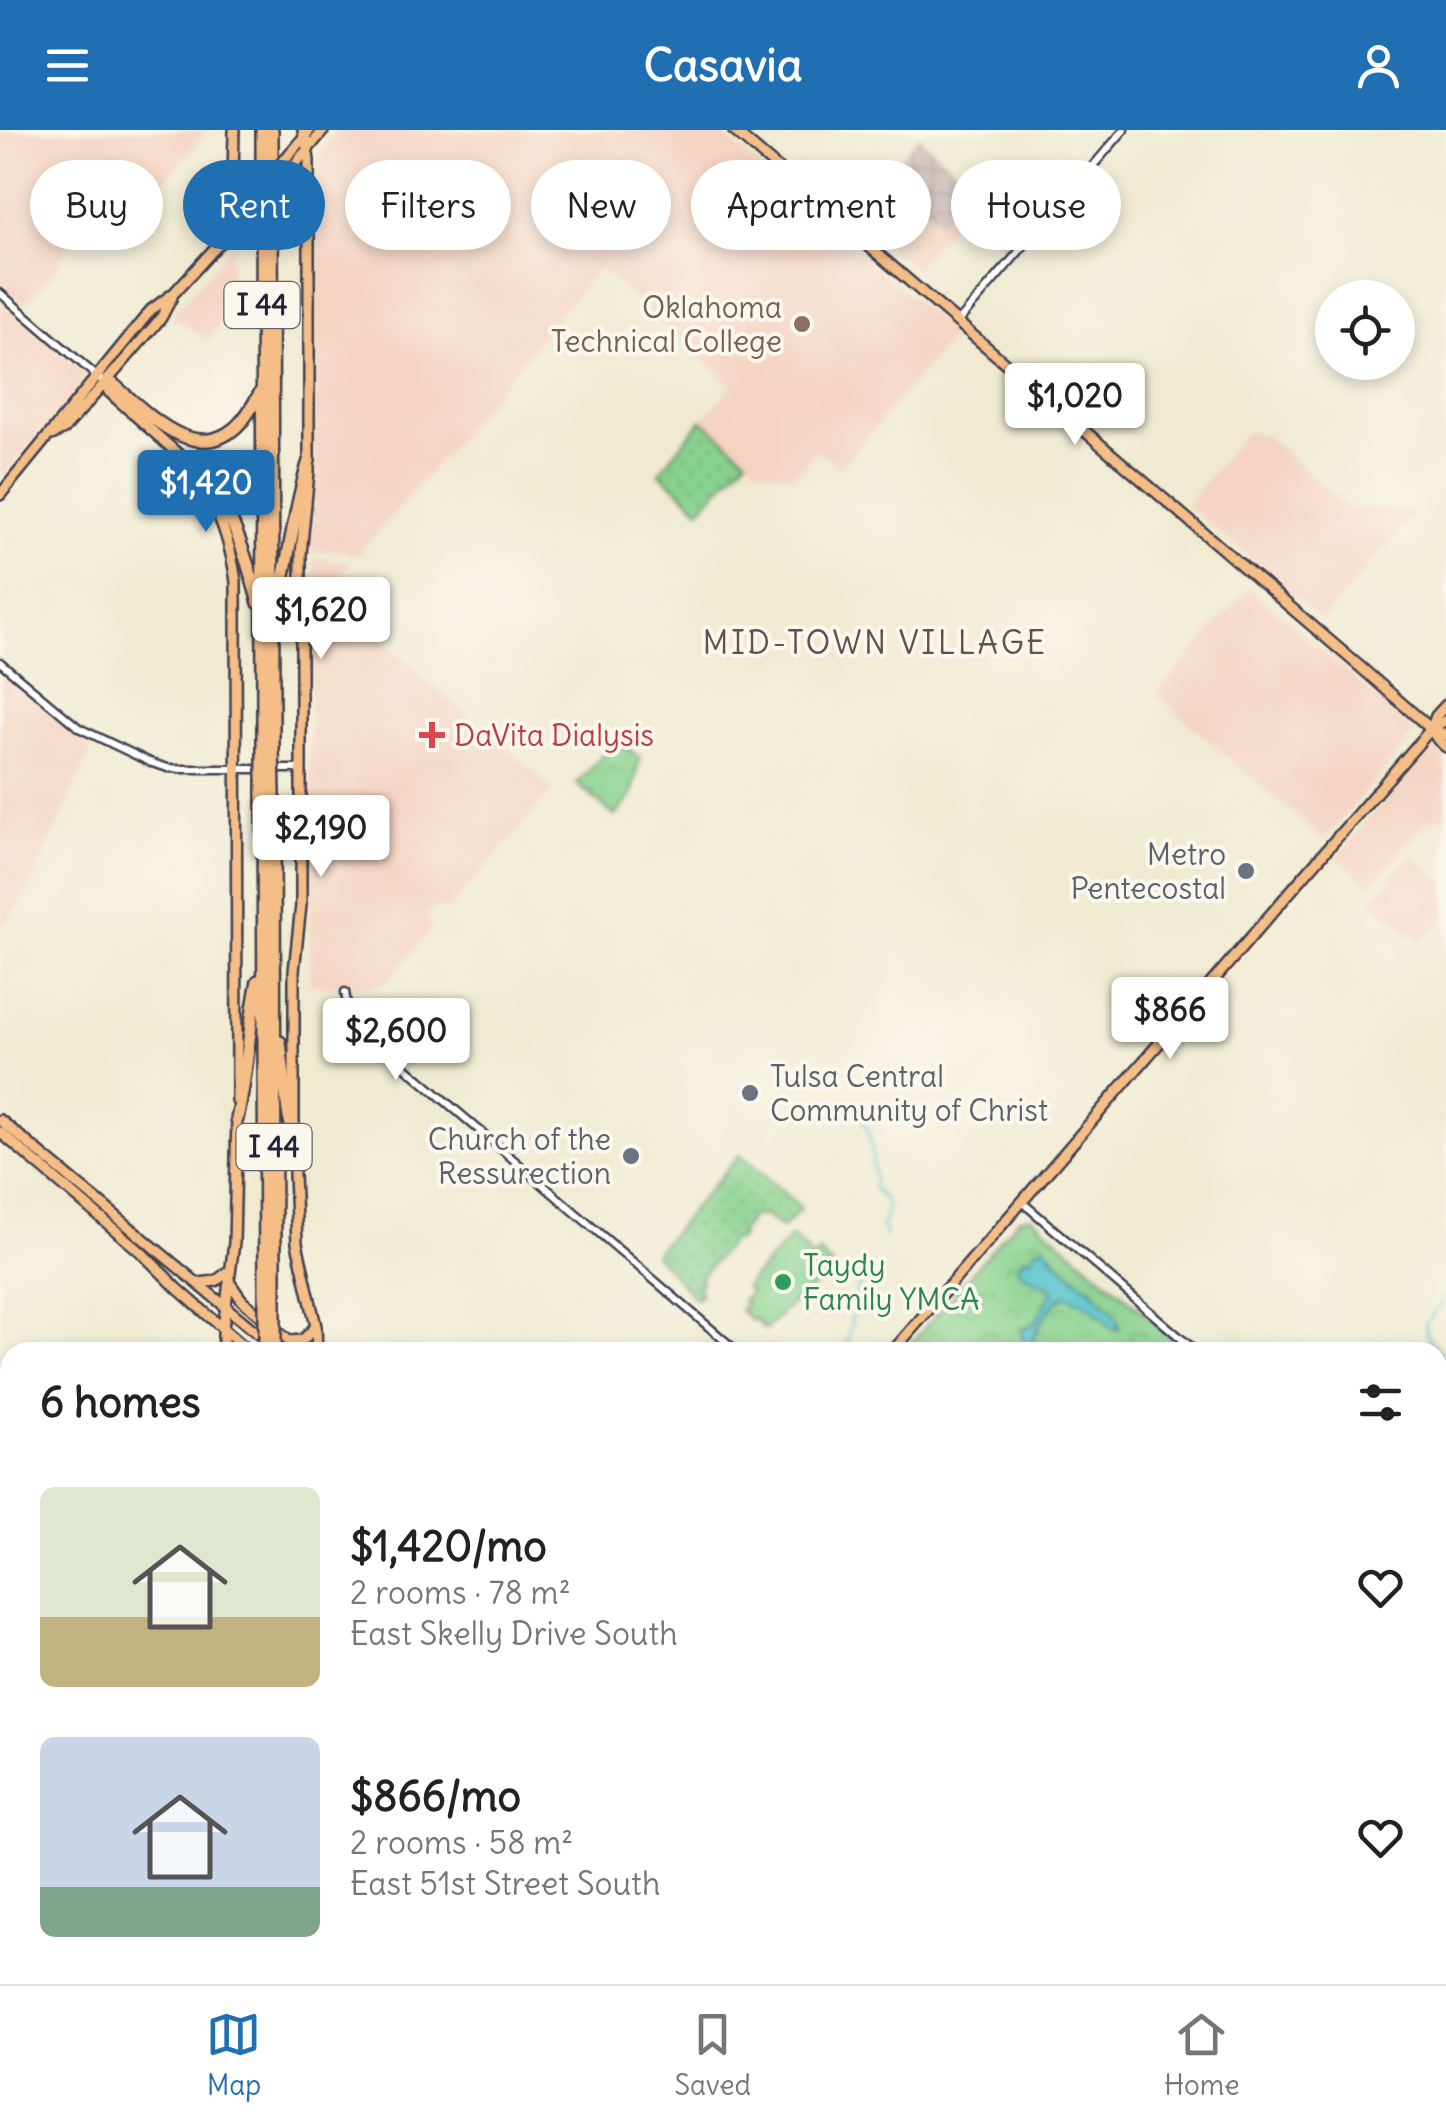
<!DOCTYPE html>
<html lang="en">
<head>
<meta charset="utf-8">
<style>
	:root { --surface:#fff; --page:#f6f6f6; --text:#222; --muted:#767676; --line:#e0e0e0; --accent:#1f6fb2 }
	body { margin:0; font-family:Delius,sans-serif; background:var(--page); color:var(--text); height:100vh; display:flex; flex-direction:column; font-size:38px; white-space:nowrap }
	* { box-sizing:border-box; margin:0 }
	p { font-size:32px; color:var(--muted) }
	.icon { flex:none; width:55px; height:55px; fill:none; stroke:currentColor; stroke-width:2; stroke-linecap:round; stroke-linejoin:round }
	.map { position:relative; flex:1; overflow:hidden }
	.sheet { position:absolute; left:0px; top:1212px; width:1448px; height:642px; display:flex; flex-direction:column; background:var(--surface); border-radius:30px 30px 0 0; box-shadow:0 5px 15px #0003 }
	.sheet>* { flex:none }
	.top-card { position:absolute; left:30px; top:30px; width:1388px; height:90px; display:flex; gap:20px }
	.controls { position:absolute; left:1315px; top:150px; display:grid; gap:20px }
	.controls a { display:grid; place-items:center; width:100px; height:100px; border-radius:50%; background:var(--surface); box-shadow:0 5px 15px #0003; font-size:50px }
	.price { position:absolute; translate:-50% -85px; padding:0 22px; border-radius:10px; background:#fff; color:#222; font-size:32px; line-height:65px; filter:drop-shadow(0 2px 5px #0008) }
	.price::after { content:''; position:absolute; left:50%; top:60px; width:30px; height:22px; margin-left:-15px; background:inherit; clip-path:polygon(0 0,100% 0,50% 100%) }
	.price.on { background:var(--accent); color:#fff }
	ul { padding:0; list-style:none }
	li { display:flex; align-items:center; gap:30px; height:250px; padding:0 40px }
	li span { display:grid; place-items:center; flex:none; width:280px; height:200px; border-radius:15px; color:#555 }
	li>.icon { margin-inline-start:auto }
	span .icon { width:120px; height:120px; fill:#fffc; stroke-width:1 }
	li b { font-size:42px }
	h2 { display:flex; justify-content:space-between; align-items:center; height:120px; padding:0 40px; font-size:42px }
	.chip { padding:0 35px; border-radius:45px; background:var(--surface); box-shadow:0 5px 15px #0003; font-size:35px; line-height:90px }
	.chip.on { background:var(--accent); color:#fff }
	header { display:flex; justify-content:space-between; align-items:center; height:130px; padding:0 40px; background:var(--accent); color:#fff; font-size:45px; font-weight:800 }
	.tab-bar { display:flex; justify-content:space-around; align-items:center; height:140px; border-top:2px solid var(--line); background:var(--surface); font-size:28px; color:var(--muted) }
	.tab-bar a { display:grid; justify-items:center; gap:5px }
	.tab-bar .on { color:var(--accent) }
	.map>svg:first-child { display:block }
	.built { fill:#f4d3c1 }
	.industrial { fill:url(#industrial-grid) }
	.grass { fill:url(#grass-dots); stroke:#547a64; stroke-width:2.5 }
	.park { fill:url(#park-crowns); stroke:#547a64; stroke-width:2.5 }
	.pitch { fill:#87d18d; stroke:#547a64; stroke-width:2.5 }
	.water { fill:url(#water-ripples); stroke:#3c7384; stroke-width:2.5 }
	.lines { fill:none; stroke-linecap:round; stroke-linejoin:round }
	.stream { stroke:#57c4cc; stroke-width:2.5 }
	.minor-casing { stroke:#414051; stroke-width:11 }
	.major-casing { stroke:#414051; stroke-width:14 }
	.highway-casing { stroke:#414051; stroke-width:16 }
	.minor { stroke:#fff; stroke-width:6 }
	.major { stroke:#f6be87; stroke-width:9 }
	.highway { stroke:#f6be87; stroke-width:11 }
	.major-bridge-casing { stroke:#414051; stroke-width:14; stroke-linecap:butt }
	.highway-bridge-casing { stroke:#414051; stroke-width:16; stroke-linecap:butt }
	.major-bridge { stroke:#f6be87; stroke-width:9 }
	.highway-bridge { stroke:#f6be87; stroke-width:11 }
	.education-dot { fill:#8d6e63; stroke:#fbf7ec; stroke-width:4 }
	.health-dot { fill:#e0444e; stroke:#fbf7ec; stroke-width:4 }
	.worship-dot { fill:#6b7280; stroke:#fbf7ec; stroke-width:4 }
	.leisure-dot { fill:#2e9e5b; stroke:#fbf7ec; stroke-width:4 }
	.labels { text-anchor:middle; dominant-baseline:central; stroke-width:8; stroke-linejoin:round; paint-order:stroke }
	.shield { fill:#fbf7ec; stroke:#636270; stroke-width:2.5 }
	.shield-label { font-size:28px; font-weight:bold; fill:#22223b }
	.education-label { font-size:30px; fill:#785e54; stroke:#fbf7ec; text-anchor:end }
	.health-label { font-size:30px; fill:#be3a42; stroke:#fbf7ec; text-anchor:start }
	.worship-label { font-size:30px; fill:#5b616d; stroke:#fbf7ec; text-anchor:end }
	.leisure-label { font-size:30px; fill:#27864d; stroke:#fbf7ec; text-anchor:start }
	.neighbourhood-label { font-size:32px; letter-spacing:2.5px; fill:#644f51; stroke:#fbf7ec }
</style>
</head>
<body>
<header><svg class="icon" aria-label="menu" viewBox="0 0 24 24"><path d="M4 6h16M4 12h16M4 18h16"/></svg>Casavia<svg class="icon" aria-label="person" viewBox="0 0 24 24"><circle cx="12" cy="8" r="4"/><path d="M4 21q1-7 8-7t8 7"/></svg></header>
<div class="map">
<svg width="1446" height="1854" viewBox="0 0 1446 1854">
	<defs>
		<pattern id="industrial-grid" width="8" height="8" patternUnits="userSpaceOnUse" patternTransform="scale(2.5)"><rect width="8" height="8" fill="#d0c0bc"/><path d="M0 4h8M4 0v8" fill="none" stroke="#b2a5a2"/></pattern>
		<pattern id="grass-dots" width="8" height="8" patternUnits="userSpaceOnUse" patternTransform="scale(2.5)"><rect width="8" height="8" fill="#87d18d"/><path d="M2 2h.1M6 6h.1" fill="none" stroke="#74b37b" stroke-width="1.8" stroke-linecap="round"/></pattern>
		<pattern id="park-crowns" width="20" height="18" patternUnits="userSpaceOnUse" patternTransform="scale(2.5)"><rect width="20" height="18" fill="#87d18d"/><path d="M2 6a3 3 0 1 1 6 0M12 15a3 3 0 1 1 6 0" fill="none" stroke="#74b37b"/></pattern>
		<pattern id="water-ripples" width="26" height="14" patternUnits="userSpaceOnUse" patternTransform="scale(2.5)"><rect width="26" height="14" fill="#57c4cc"/><path d="M2 4q2-2 4 0t4 0M15 11q2-2 4 0t4 0" fill="none" stroke="#4ba8b0"/></pattern>
	</defs>
	<rect width="100%" height="100%" fill="#fbf7ec"/>
	<filter id="ink" filterUnits="userSpaceOnUse"><feTurbulence type="fractalNoise" baseFrequency=".01" numOctaves="2"/><feDisplacementMap in="SourceGraphic" scale="20" xChannelSelector="R" yChannelSelector="G"/><feConvolveMatrix kernelMatrix="1 2 1 2 8 2 1 2 1" color-interpolation-filters="sRGB"/></filter>
	<filter id="wash" filterUnits="userSpaceOnUse"><feTurbulence type="fractalNoise" baseFrequency=".0048" numOctaves="4" result="noise"/><feDisplacementMap in="SourceGraphic" scale="40" xChannelSelector="R" yChannelSelector="G"/><feGaussianBlur stdDeviation="2.25" result="paint"/><feColorMatrix in="noise" values="0 0 0 0 0 0 0 0 0 0 0 0 0 0 0 0 0 1.4 0 .05"/><feComposite in="paint" operator="in"/></filter>
	<g filter="url(#wash)">
		<rect width="100%" height="100%" fill="#efead0"/>
		<path class="built" d="M0,0H229L207,2L150,67L127,49L59,128L62,132L24,176L0,155Z
			M337,0H718L954,205L840,338L817,319L794,346L757,337L702,290L732,255L599,137L427,345L357,426L344,421H310L318,22Z
			M900,56L940,90L955,73L963,80L914,139L860,93L872,80L877,83Z
			M232,116L229,186L208,210L171,186Z
			M0,171L85,244V248L83,254L0,349Z
			M1246,302L1266,305L1348,377L1416,382L1322,490L1186,374Z
			M314,430H341L350,434L325,462L552,657V661L448,781L439,777L430,781L427,790L432,799L389,849L374,856H310L309,462H314Z
			M1250,457L1412,599V606L1324,710L1156,564Z
			M0,540L68,598L95,610L31,757L21,774L0,798Z
			M1436,618L1446,627V688L1427,690L1373,753L1368,754L1336,726L1430,620Z
			M1412,724L1446,753V784L1421,813L1371,770Z"/>
		<path class="industrial" d="M918,6L1027,100L1010,120L956,73L940,91L900,57L876,84L871,80L860,93L850,86Z"/>
		<path class="grass" d="M702,290L747,328L700,379L659,342Z
			M739,1025L799,1076L800,1080L782,1098L764,1085L758,1087L754,1085L739,1103L741,1106L737,1111L733,1109L699,1148L701,1151L698,1158L700,1165L696,1169L654,1124Z"/>
		<path class="park" d="M614,613L629,618L631,622L640,627L632,665L615,686L577,654Z
			M1031,1086L1190,1222H904L1018,1089Z
			M1438,1614L1446,1621V1854H1016L1005,1845H1438Z"/>
		<path class="pitch" d="M791,1107L808,1122L806,1125L811,1130L819,1122L832,1136L798,1173L795,1171L765,1200L755,1189L752,1191L740,1180L745,1175L742,1171L750,1162L745,1157Z"/>
		<path class="water" d="M1044,1116C1053,1123 1058,1133 1067,1140C1082,1152 1119,1179 1119,1199H1112L1093,1179L1067,1165C1049,1175 1035,1199 1031,1217L1026,1216L1020,1200L1035,1193L1053,1160C1043,1150 1024,1151 1017,1137L1024,1127L1031,1128L1035,1120Z"/>
		<g class="lines">
			<path class="stream" d="M851,971C854,983 863,989 868,1000C872,1011 874,1048 873,1059L886,1071L887,1079L882,1097L886,1103L885,1107
				M1446,1168L1425,1194L1427,1206L1446,1230
				M842,1222L848,1210L857,1161L866,1138
				M1438,1332L1446,1303
				M801,1845L802,1854
				M958,1854L965,1845"/>
		</g>
	</g>
	<g filter="url(#ink)">
		<g class="lines">
			<defs>
				<path id="minor" d="M0,163L100,249
					M958,192L1124,0
					M0,532L79,598L152,633L168,638L181,639H301
					M345,862L349,886L360,898L738,1222
					M1022,1072L1197,1222
					M1438,1430L1446,1437
					M186,1854L190,1845"/>
				<path id="major" d="M234,0L233,52L229,85L234,96
					M733,0L1365,541L1431,599L1438,610L1446,617
					M305,5L309,30V342L301,424V775L294,841V1044L297,1113L316,1196L317,1222
					M291,22L310,0
					M291,39L324,0
					M234,96L245,91L260,74
					M105,253L109,262L187,332
					M52,305L64,299L105,253L161,188L172,167
					M199,349C220,381 231,414 236,452L237,971
					M0,365L151,180L174,163L225,107L234,96L245,74
					M1431,599L1436,586L1446,575
					M1431,599L1446,605
					M0,990L267,1211
					M0,1002L141,1122L178,1159L250,1222
					M199,1153L216,1151L229,1141
					M230,1153L242,1170L289,1211L303,1210L316,1196
					M223,1222V1198L234,1113L237,986
					M892,1222L1431,599L1446,590
					M981,1845L991,1854
					M995,1845L1006,1854
					M123,1854L127,1845
					M346,1854L354,1845"/>
				<path id="highway" d="M262,0L263,616
					M272,0L273,616
					M304,0L305,5
					M105,253L113,254C146,282 197,339 240,293C249,284 255,271 262,260
					M185,328C229,366 244,419 259,473
					M277,475C290,427 294,378 309,331
					M263,662L265,1160
					M274,662L275,1164
					M280,912L288,982L294,1007
					M237,989C248,943 248,897 258,851
					M154,1854L158,1845
					M166,1854L170,1845"/>
			</defs>
			<use href="#minor" class="minor-casing"/>
			<use href="#major" class="major-casing"/>
			<use href="#highway" class="highway-casing"/>
			<use href="#minor" class="minor"/>
			<use href="#major" class="major"/>
			<use href="#highway" class="highway"/>
			<defs>
				<path id="major-bridge" d="M245,74L291,22
					M260,74L291,39"/>
				<path id="highway-bridge" d="M263,616V662
					M273,616L274,662
					M265,1222V1160
					M275,1222V1164"/>
			</defs>
			<use href="#major-bridge" class="major-bridge-casing"/>
			<use href="#highway-bridge" class="highway-bridge-casing"/>
			<use href="#major-bridge" class="major-bridge"/>
			<use href="#highway-bridge" class="highway-bridge"/>
		</g>
	</g>
	<circle class="education-dot" cx="802" cy="194" r="10"/>
	<path class="health-dot" d="M427 590h10v10h10v10h-10v10h-10v-10h-10v-10h10z"/>
	<g class="worship-dot">
		<circle cx="1246" cy="741" r="10"/>
		<circle cx="750" cy="963" r="10"/>
		<circle cx="631" cy="1026" r="10"/>
	</g>
	<circle class="leisure-dot" cx="783" cy="1152" r="10"/>
	<g class="labels">
		<g class="shield">
			<rect x="224.5" y="152" width="75" height="46" rx="8"/>
			<rect x="236.5" y="994" width="75" height="46" rx="8"/>
		</g>
		<g class="shield-label">
			<text x="262" y="175">I 44</text>
			<text x="274" y="1017">I 44</text>
		</g>
		<g class="education-label">
			<text x="782" y="177">Oklahoma<tspan x="782" dy="34">Technical College</tspan></text>
		</g>
		<g class="health-label">
			<text x="454" y="605">DaVita Dialysis</text>
		</g>
		<g class="worship-label">
			<text x="1226" y="724">Metro<tspan x="1226" dy="34">Pentecostal</tspan></text>
			<text x="770" y="946" text-anchor="start">Tulsa Central<tspan x="770" dy="34">Community of Christ</tspan></text>
			<text x="611" y="1009">Church of the<tspan x="611" dy="34">Ressurection</tspan></text>
		</g>
		<g class="leisure-label">
			<text x="803" y="1135">Taydy<tspan x="803" dy="34">Family YMCA</tspan></text>
		</g>
		<g class="neighbourhood-label">
			<text x="875" y="512">MID-TOWN VILLAGE</text>
		</g>
	</g>
</svg>
<div class="controls">
<a><svg class="icon" aria-label="locate" viewBox="0 0 24 24"><circle cx="12" cy="12" r="6"/><path d="M12 2v4M12 18v4M2 12h4M18 12h4"/></svg></a>
</div>
<b class="price" style="left:1075px;top:318px">$1,020</b>
<b class="price on" style="left:206px;top:405px">$1,420</b>
<b class="price" style="left:321px;top:532px">$1,620</b>
<b class="price" style="left:321px;top:750px">$2,190</b>
<b class="price" style="left:1170px;top:932px">$866</b>
<b class="price" style="left:396px;top:953px">$2,600</b>
<div class="top-card">
<a class="chip">Buy</a>
<a class="chip on">Rent</a>
<a class="chip">Filters</a>
<a class="chip">New</a>
<a class="chip">Apartment</a>
<a class="chip">House</a>
</div>
<section class="sheet">
<h2>6 homes<svg class="icon" aria-label="filters" viewBox="0 0 24 24"><path d="M4 7h16M4 17h16"/><circle cx="9" cy="7" r="2"/><circle cx="15" cy="17" r="2"/></svg></h2>
<ul>
<li><span style="background:linear-gradient(#dfe7d0 65%,#c2b280 0)"><svg class="icon" aria-label="home" viewBox="0 0 24 24"><path d="M3 11l9-7 9 7M6 9v11h12V9"/></svg></span><div><b>$1,420/mo</b><p>2 rooms · 78 m²</p><p>East Skelly Drive South</p></div><svg class="icon" aria-label="heart" viewBox="0 0 24 24"><path d="M12 20l-8-8c-3-5 5-10 8-4 3-6 11-1 8 4z"/></svg></li>
<li><span style="background:linear-gradient(#c9d6e8 75%,#7fa58c 0)"><svg class="icon" aria-label="home" viewBox="0 0 24 24"><path d="M3 11l9-7 9 7M6 9v11h12V9"/></svg></span><div><b>$866/mo</b><p>2 rooms · 58 m²</p><p>East 51st Street South</p></div><svg class="icon" aria-label="heart" viewBox="0 0 24 24"><path d="M12 20l-8-8c-3-5 5-10 8-4 3-6 11-1 8 4z"/></svg></li>
</ul>
</section>
</div>
<nav class="tab-bar">
<a class="on"><svg class="icon" aria-label="map" viewBox="0 0 24 24"><path d="M3 6l6-2 6 2 6-2v14l-6 2-6-2-6 2zM9 4v14M15 6v14"/></svg>Map</a>
<a><svg class="icon" aria-label="saved" viewBox="0 0 24 24"><path d="M7 4h10v16l-5-4-5 4z"/></svg>Saved</a>
<a><svg class="icon" aria-label="home" viewBox="0 0 24 24"><path d="M3 11l9-7 9 7M6 9v11h12V9"/></svg>Home</a>
</nav>
</body>
</html>
